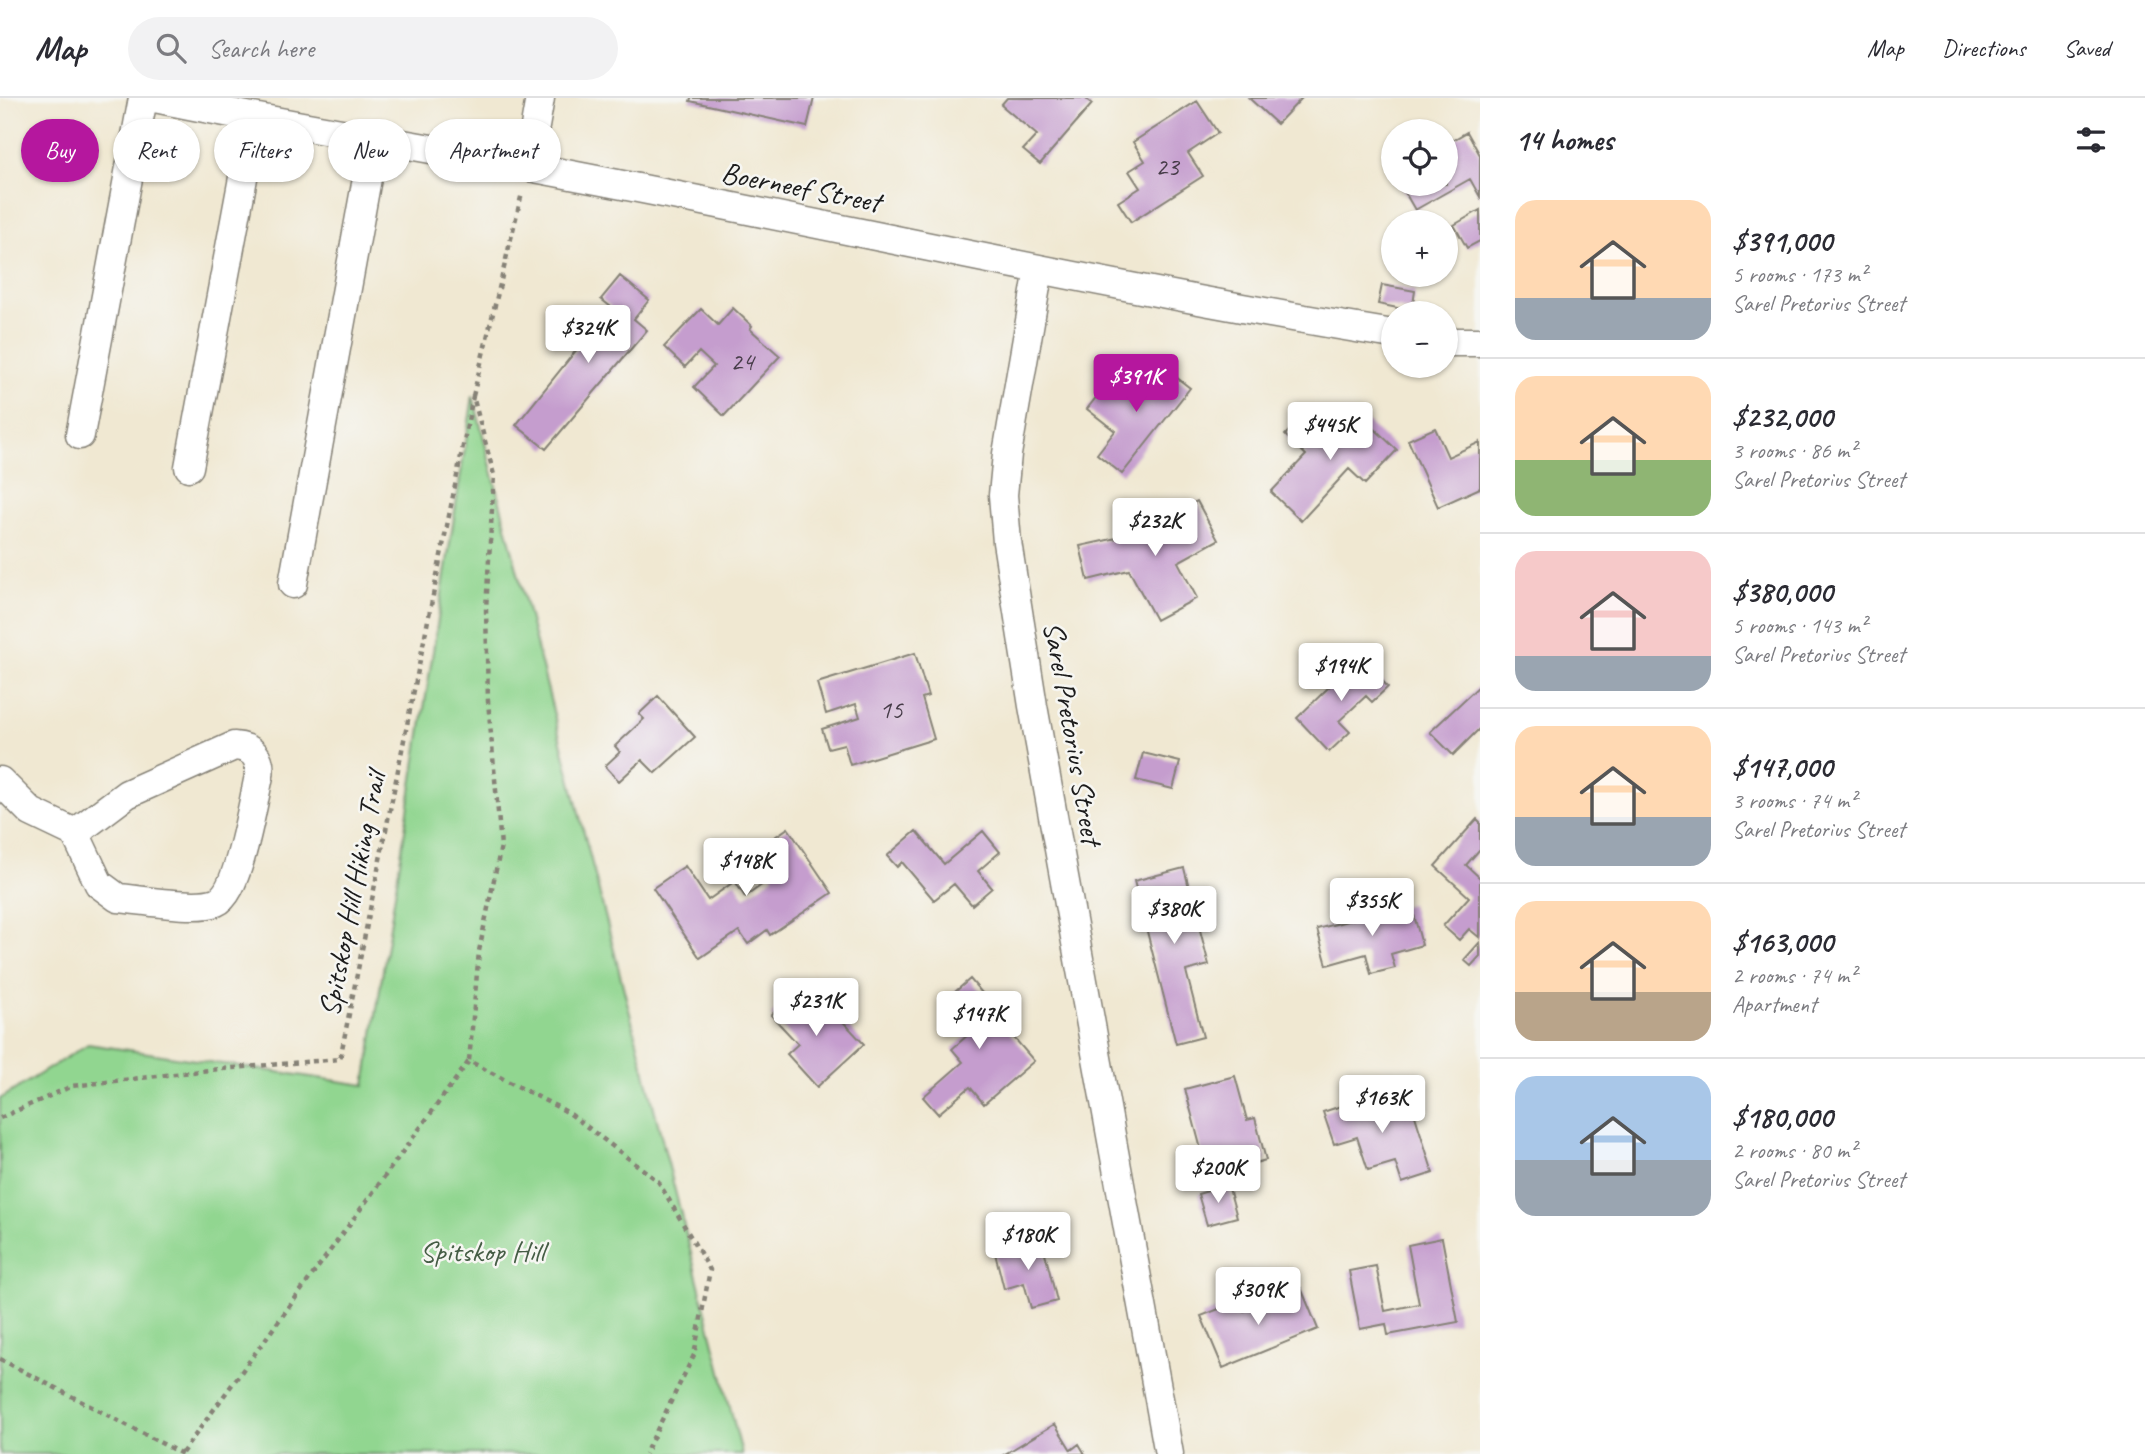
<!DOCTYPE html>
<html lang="en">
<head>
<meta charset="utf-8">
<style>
	:root { --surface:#fff; --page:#f2f2f3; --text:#2b2b33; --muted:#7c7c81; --line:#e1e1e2; --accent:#b5179e }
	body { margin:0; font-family:Caveat,sans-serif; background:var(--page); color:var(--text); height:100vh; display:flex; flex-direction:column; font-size:26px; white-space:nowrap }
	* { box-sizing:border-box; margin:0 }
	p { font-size:23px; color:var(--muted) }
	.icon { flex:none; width:38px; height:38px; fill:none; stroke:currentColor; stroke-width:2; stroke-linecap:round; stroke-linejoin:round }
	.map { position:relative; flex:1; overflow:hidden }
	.sheet { display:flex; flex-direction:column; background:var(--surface); width:665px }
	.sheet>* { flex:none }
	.guide { position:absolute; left:21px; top:21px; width:665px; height:63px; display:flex; gap:14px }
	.buttons { position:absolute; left:1381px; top:21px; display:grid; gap:14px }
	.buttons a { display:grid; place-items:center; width:77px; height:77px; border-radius:50%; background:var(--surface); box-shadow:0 2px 5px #0004; font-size:35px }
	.price { position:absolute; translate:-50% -60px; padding:0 16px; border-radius:7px; background:#fff; color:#222; font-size:23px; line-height:46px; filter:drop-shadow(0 2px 4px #0008) }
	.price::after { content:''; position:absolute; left:50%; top:42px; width:21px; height:16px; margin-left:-10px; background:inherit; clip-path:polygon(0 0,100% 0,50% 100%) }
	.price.active { background:var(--accent); color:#fff }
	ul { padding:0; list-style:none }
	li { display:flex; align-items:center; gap:21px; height:175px; padding:0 35px }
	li+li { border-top:2px solid var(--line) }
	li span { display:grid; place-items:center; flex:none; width:196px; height:140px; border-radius:21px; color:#555 }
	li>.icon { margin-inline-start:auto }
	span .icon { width:84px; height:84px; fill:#fffc; stroke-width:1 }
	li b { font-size:30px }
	h2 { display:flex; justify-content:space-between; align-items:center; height:84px; padding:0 35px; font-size:30px }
	.chip { padding:0 24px; border-radius:32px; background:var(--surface); box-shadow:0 2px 5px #0004; font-size:24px; line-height:63px }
	.chip.active { background:var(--accent); color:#fff }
	header { display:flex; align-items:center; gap:42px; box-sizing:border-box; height:98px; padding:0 35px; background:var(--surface); border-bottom:2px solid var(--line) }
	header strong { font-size:33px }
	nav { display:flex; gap:38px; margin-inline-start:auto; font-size:24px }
	.search { width:490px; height:63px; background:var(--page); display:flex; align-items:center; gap:18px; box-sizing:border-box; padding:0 24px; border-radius:38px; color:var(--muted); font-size:26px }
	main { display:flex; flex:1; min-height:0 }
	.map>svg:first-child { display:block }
	.green { fill:#91d690; stroke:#567956; stroke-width:2 }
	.building { fill:#c59dce }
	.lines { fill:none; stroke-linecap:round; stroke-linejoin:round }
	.minor-casing { stroke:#868277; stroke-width:31 }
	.path { stroke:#868277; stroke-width:4.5; stroke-dasharray:5 5; stroke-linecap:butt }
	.minor { stroke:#fff; stroke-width:28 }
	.labels { text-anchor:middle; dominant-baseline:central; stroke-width:5; stroke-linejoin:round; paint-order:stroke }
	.number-label { font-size:26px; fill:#463c48 }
	.street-label { font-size:30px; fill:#1c1c1c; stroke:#f6f6f2 }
	.park-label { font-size:30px; fill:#455d45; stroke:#f6f6f2 }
</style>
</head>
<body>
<header>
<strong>Map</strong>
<div class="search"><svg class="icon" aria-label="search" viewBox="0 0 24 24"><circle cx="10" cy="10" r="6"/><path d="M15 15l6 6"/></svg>Search here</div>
<nav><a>Map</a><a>Directions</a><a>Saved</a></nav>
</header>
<main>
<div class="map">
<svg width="1480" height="1356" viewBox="0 0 1480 1356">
	<rect width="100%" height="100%" fill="#f6f6f2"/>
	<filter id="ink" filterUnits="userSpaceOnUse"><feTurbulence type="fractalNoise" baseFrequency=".0143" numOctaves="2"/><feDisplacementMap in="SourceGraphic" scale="14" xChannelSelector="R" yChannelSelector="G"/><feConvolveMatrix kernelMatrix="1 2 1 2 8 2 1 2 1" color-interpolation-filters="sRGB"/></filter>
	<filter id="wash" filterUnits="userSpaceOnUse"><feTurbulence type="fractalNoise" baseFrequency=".00686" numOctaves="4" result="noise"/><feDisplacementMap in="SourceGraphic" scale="28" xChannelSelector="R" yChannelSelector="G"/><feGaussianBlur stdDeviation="1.57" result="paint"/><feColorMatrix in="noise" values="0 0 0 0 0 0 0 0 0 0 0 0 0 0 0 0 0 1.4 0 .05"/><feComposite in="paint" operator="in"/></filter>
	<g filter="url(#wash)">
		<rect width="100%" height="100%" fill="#f0e8d2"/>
		<path class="green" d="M473,298L742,1356H0V1001L88,946L365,987Z"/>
		<g id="blocks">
			<path class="building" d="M691,0H814L807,29L690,3Z
				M1007,0H1085L1092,6L1040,66L1023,52L1037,37L1001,7Z
				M1249,0H1302L1277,26Z
				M1197,3L1218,35L1188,55L1203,78L1131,124L1118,104L1140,90L1129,73L1145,63L1133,44Z
				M1467,34L1480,57V99L1470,81L1415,112L1400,86H1446V58L1454,52L1450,44Z
				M1480,112V143L1467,150L1454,127Z
				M620,178L649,202L634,221L647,232L546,351L516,327L611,209L601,201Z
				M1382,187L1415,193L1412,213L1378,206Z
				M733,210L752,228L750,231L780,258L724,318L694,289L714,268L699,254L685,269L664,249L701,211L718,227Z
				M1158,265L1190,290L1122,376L1097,356L1115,333L1087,311L1112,279L1133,296Z
				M1305,316L1334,343L1359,316L1397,352L1365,386L1349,371L1301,423L1271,394L1306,357L1285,337Z
				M1435,330L1448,359L1480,344V390L1438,409L1408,342Z
				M1197,403L1218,442L1178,464L1197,500L1156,522L1129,472L1088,482L1080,448L1135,436Z
				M915,555L928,598L922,600L934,641L850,667L844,646L828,650L822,631L860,619L856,606L826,616L817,585Z
				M1360,559L1388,589L1372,604L1366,598L1339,623L1350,634L1329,654L1297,620Z
				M1480,587V630L1453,657L1430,634Z
				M658,598L695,639L655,675L642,662L619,683L605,668L620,654L615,648L644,621L639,616Z
				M1143,655L1180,664L1173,691L1136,682Z
				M1477,721L1480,724V751L1466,767L1480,780V840L1469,831L1459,842L1443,828L1469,799L1435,768Z
				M788,730L832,795L770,837L767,832L748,846L739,833L700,860L653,790L685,768L708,802L735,783L745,799L774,778L756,752Z
				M916,733L944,766L983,733L1000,754L978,773L992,790L972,807L954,786L934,802L902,764L897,769L887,758Z
				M1184,770L1209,867L1186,873L1203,939L1176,946L1134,783Z
				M1411,806L1422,847L1391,856L1395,870L1371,876L1366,856L1327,867L1317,831Z
				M1480,844V858L1471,868L1464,862Z
				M970,881L1013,931L1009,934L1034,963L984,1006L970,989L938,1016L923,999L963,964L952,951L969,936L942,905Z
				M798,893L824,921L833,913L864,946L817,989L787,956L798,946L771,917Z
				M1235,978L1247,1022L1255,1020L1266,1062L1230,1072L1232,1079L1210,1085L1185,991Z
				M1378,996L1382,1011L1410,1002L1433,1075L1402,1085L1395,1064L1368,1072L1357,1039L1334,1046L1323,1014Z
				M1228,1087L1237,1119L1207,1127L1198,1096Z
				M1442,1140L1458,1224L1388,1237L1386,1226L1360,1231L1349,1173L1376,1168L1385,1213L1419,1206L1408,1147Z
				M1042,1143L1057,1203L1031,1210L1024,1185L1004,1191L995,1155Z
				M1301,1190L1318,1231L1223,1270L1201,1218L1239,1203L1244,1213Z
				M1055,1326L1071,1352L1079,1346L1085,1356H1005Z"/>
		</g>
	</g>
	<g filter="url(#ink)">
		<use href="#blocks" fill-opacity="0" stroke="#868277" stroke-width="2"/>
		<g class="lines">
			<defs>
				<path id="minor" d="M155,0C279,26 405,45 529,69C817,123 1103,189 1393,236
					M528,68L540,0
					M1039,171L1007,356L1003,397L1007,444L1033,608L1169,1356
					M1446,244H1480
					M80,337L143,0
					M189,369L254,21
					M293,486L374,42
					M0,683L31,714L75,735L99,786L118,800C142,802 196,812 216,804C239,795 253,704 259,678C262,659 252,649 234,648L127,696L75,735"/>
			</defs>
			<use href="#minor" class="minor-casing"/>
			<path class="path" d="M473,298L522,95
				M0,1020L72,988L209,972L340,961L473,298L494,377L486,511L488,603L501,748L479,853L469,963L569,1015L658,1083L710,1172L694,1257L645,1356
				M0,1261L182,1356
				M182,1355L469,963"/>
			<use href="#minor" class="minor"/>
		</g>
	</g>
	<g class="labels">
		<g class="number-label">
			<text x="1167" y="68">23</text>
			<text x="742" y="263">24</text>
			<text x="891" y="611">15</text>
		</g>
		<g class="street-label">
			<text transform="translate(801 89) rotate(11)">Boerneef Street</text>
			<text transform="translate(1073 635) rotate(80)">Sarel Pretorius Street</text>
			<text transform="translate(352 796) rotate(-79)">Spitskop Hill Hiking Trail</text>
		</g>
		<g class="park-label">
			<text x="482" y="1153">Spitskop Hill</text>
		</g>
	</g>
</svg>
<div class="buttons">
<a><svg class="icon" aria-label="locate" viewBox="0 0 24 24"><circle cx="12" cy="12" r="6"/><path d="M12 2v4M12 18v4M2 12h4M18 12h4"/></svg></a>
<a>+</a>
<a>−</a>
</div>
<b class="price" style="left:588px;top:267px">$324K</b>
<b class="price active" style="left:1136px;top:316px">$391K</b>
<b class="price" style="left:1330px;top:364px">$445K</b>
<b class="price" style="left:1155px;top:460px">$232K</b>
<b class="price" style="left:1341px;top:605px">$194K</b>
<b class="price" style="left:746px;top:800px">$148K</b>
<b class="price" style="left:1372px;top:840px">$355K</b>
<b class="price" style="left:1174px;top:848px">$380K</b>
<b class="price" style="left:816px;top:940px">$231K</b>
<b class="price" style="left:979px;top:953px">$147K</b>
<b class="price" style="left:1382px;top:1037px">$163K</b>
<b class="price" style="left:1218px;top:1107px">$200K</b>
<b class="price" style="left:1028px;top:1174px">$180K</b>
<b class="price" style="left:1258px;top:1229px">$309K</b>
<div class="guide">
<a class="chip active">Buy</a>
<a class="chip">Rent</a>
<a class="chip">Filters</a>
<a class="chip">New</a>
<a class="chip">Apartment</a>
</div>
</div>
<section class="sheet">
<h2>14 homes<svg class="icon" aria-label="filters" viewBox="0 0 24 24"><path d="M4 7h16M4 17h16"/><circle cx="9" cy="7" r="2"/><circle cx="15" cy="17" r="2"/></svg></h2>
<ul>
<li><span style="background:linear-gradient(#ffd9b3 70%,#9aa5b1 0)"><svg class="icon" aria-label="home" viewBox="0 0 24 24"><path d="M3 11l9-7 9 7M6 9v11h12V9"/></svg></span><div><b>$391,000</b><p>5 rooms · 173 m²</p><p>Sarel Pretorius Street</p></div></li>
<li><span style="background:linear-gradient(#ffd9b3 60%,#8fb573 0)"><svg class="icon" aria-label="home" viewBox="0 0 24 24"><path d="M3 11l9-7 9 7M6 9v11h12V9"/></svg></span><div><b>$232,000</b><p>3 rooms · 86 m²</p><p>Sarel Pretorius Street</p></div></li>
<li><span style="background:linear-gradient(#f6c9c9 75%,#9aa5b1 0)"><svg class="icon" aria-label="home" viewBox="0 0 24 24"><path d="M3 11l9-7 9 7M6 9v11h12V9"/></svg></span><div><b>$380,000</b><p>5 rooms · 143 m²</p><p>Sarel Pretorius Street</p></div></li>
<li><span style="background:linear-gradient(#ffd9b3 65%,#9aa5b1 0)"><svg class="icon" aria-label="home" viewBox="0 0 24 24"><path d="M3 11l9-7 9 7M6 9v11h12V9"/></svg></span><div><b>$147,000</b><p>3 rooms · 74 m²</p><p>Sarel Pretorius Street</p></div></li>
<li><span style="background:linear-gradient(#ffd9b3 65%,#b9a48a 0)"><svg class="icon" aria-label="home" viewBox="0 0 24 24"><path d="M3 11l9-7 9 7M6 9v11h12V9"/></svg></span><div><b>$163,000</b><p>2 rooms · 74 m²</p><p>Apartment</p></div></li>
<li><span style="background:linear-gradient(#a9c7e8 60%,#9aa5b1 0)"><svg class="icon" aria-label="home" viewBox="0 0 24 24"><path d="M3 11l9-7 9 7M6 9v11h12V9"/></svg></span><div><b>$180,000</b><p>2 rooms · 80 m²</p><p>Sarel Pretorius Street</p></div></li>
</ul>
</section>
</main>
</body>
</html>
